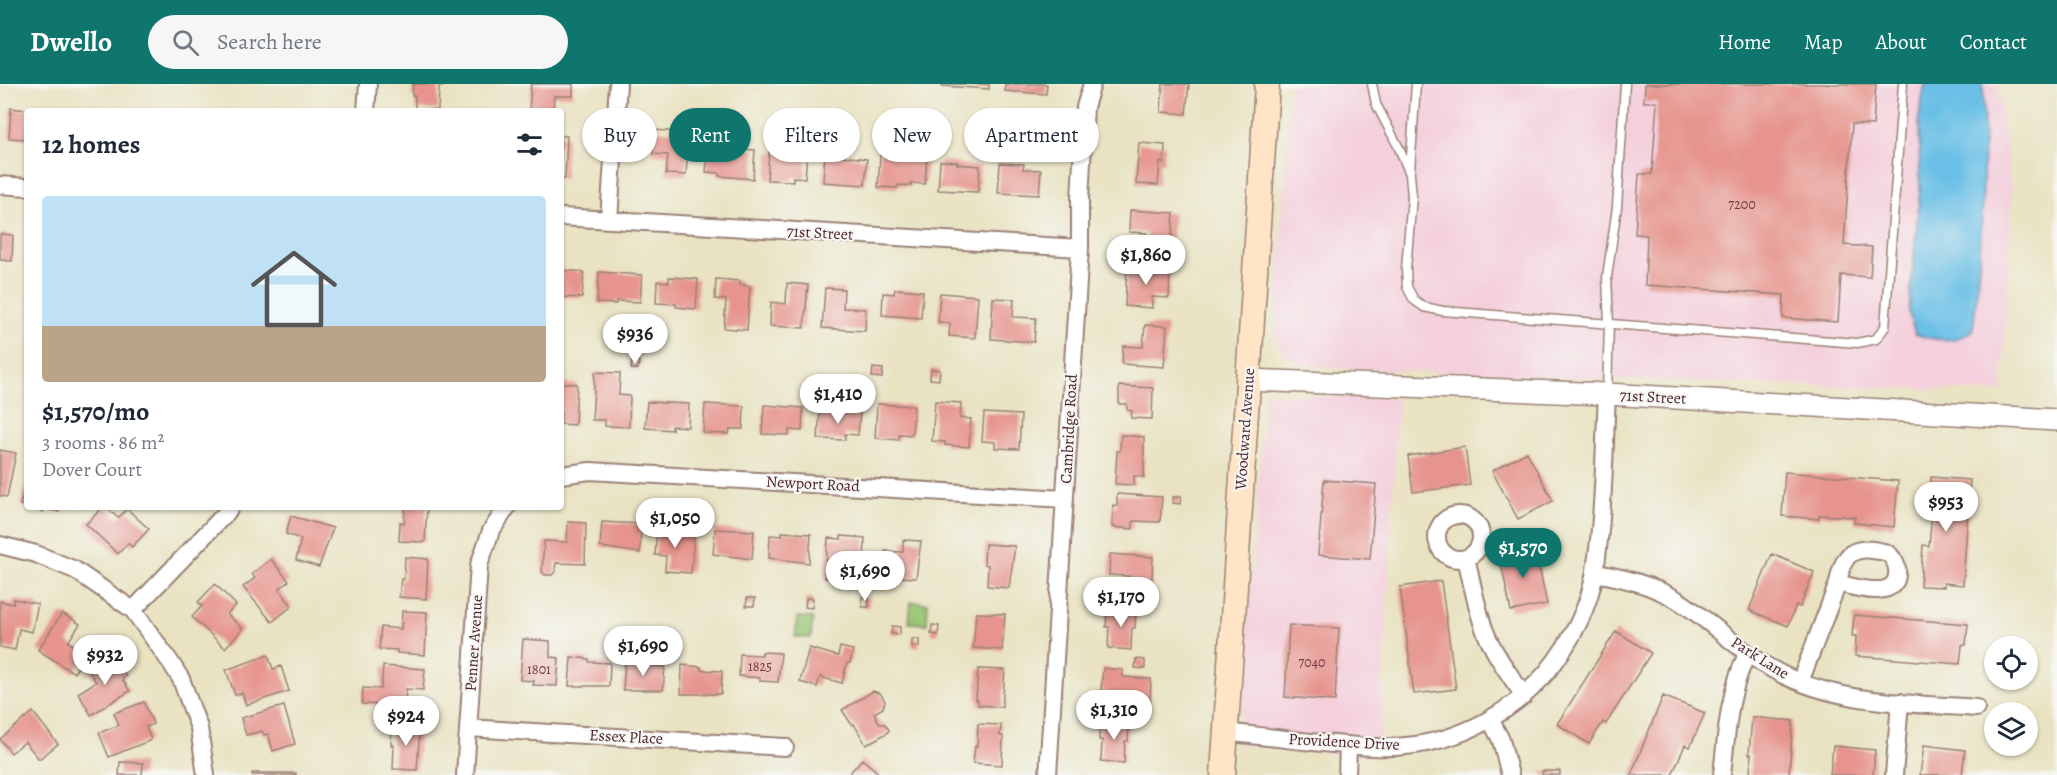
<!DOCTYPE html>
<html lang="en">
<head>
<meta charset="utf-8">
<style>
	:root { --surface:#fff; --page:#f6f6f7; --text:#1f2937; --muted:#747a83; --accent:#0f766e }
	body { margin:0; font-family:Alegreya,serif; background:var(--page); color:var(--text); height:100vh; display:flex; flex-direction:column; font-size:22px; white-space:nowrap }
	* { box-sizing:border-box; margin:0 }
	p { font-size:20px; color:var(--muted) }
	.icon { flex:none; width:33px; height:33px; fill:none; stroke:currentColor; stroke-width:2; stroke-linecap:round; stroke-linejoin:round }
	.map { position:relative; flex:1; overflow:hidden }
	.drawer { position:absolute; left:24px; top:24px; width:540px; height:402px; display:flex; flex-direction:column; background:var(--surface); border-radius:6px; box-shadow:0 2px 4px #0004 }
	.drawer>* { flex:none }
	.hud { position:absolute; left:582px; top:24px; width:570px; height:54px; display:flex; gap:12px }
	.fabs { position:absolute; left:1984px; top:552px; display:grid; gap:12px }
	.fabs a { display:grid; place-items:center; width:54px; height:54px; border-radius:50%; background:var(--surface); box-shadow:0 2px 4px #0004; font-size:30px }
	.price { position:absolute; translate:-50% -51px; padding:0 14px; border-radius:21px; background:#fff; color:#222; font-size:20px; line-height:39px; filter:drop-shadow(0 2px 3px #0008) }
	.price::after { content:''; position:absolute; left:50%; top:36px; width:18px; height:14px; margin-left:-9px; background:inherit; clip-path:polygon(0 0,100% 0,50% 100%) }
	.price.selected { background:var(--accent); color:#fff }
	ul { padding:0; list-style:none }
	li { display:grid; align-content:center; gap:12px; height:318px; padding:0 18px }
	li span { display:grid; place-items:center; height:186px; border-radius:6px; color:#555 }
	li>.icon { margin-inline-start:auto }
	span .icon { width:108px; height:108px; fill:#fffc; stroke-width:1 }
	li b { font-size:26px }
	h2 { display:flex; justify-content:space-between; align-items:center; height:72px; padding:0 18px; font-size:26px }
	.tag { padding:0 21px; border-radius:27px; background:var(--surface); box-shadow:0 2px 4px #0004; font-size:21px; line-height:54px }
	.tag.selected { background:var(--accent); color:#fff }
	header { display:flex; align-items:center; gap:36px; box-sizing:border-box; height:84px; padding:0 30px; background:var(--accent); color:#fff }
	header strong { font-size:28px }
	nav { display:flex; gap:33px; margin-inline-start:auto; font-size:21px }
	.search { width:420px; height:54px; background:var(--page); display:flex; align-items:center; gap:15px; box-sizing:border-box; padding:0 21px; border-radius:33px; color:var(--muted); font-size:22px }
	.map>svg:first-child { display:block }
	.built { fill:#f4cfdc }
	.green { fill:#97c26f; stroke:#70704d; stroke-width:1.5 }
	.water { fill:#69bfe6; stroke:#5a6f88; stroke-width:1.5 }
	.building { fill:#e6948d }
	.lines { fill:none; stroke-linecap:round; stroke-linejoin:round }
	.service-casing { stroke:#9a8176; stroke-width:11 }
	.minor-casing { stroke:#9a8176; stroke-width:20 }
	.tertiary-casing { stroke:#9a8176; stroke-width:24 }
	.secondary-casing { stroke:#9a8176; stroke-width:27 }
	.service { stroke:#fff; stroke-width:8 }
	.minor { stroke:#fff; stroke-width:16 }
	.tertiary { stroke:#fff; stroke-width:21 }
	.secondary { stroke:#ffe4c6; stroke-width:24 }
	.labels { text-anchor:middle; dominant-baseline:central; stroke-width:4.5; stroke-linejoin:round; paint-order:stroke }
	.number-label { font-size:14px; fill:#713c44 }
	.street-label { font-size:16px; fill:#4a1f2b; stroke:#f6f6f2 }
</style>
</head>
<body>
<header>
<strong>Dwello</strong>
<div class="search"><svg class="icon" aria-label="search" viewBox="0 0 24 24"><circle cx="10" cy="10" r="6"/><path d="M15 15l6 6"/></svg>Search here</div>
<nav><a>Home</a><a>Map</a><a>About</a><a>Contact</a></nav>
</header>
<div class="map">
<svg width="2057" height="691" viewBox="0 0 2057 691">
	<rect width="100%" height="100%" fill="#f6f6f2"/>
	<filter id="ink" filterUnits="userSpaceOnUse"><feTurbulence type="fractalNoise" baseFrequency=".0167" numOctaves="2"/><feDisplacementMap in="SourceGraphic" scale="12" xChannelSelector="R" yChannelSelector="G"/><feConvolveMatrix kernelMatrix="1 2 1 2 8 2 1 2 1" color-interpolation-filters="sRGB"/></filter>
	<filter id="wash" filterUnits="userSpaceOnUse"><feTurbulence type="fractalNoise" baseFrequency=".008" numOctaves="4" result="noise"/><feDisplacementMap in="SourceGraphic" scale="24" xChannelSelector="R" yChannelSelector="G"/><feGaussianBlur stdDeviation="1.35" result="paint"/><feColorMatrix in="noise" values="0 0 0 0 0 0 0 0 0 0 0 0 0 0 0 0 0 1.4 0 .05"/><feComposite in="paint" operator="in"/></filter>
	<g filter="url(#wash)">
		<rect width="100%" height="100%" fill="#e9e3c2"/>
		<path class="built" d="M1290,0H1997L2012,108L2002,308L1364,286L1306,281L1293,276L1282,267L1275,253Z
			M1265,310L1398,315L1379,673L1239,661Z"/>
		<path class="green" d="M911,518L928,519L927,540L909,539Z
			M797,533L813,534L811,554L795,553Z"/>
		<path class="water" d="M1925,0H1983C1985,80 1983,157 1974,237L1972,247C1956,260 1934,256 1915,250L1909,229L1920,105L1919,34Z"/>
		<g id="blocks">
			<path class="building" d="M413,0H442V3H439L438,26L415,25V12H412Z
				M531,0H573V12H554L553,27H529Z
				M942,0H989V5L942,2Z
				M1005,0H1047L1046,10L1005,7Z
				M1163,0H1189L1186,30L1161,28Z
				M1645,0H1876L1873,41L1852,40L1844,161L1872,163L1870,193L1841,191L1838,238L1783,234L1784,211L1645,201L1647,151L1635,150L1639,90H1652L1657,18H1644Z
				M11,24L27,26V55L9,54Z
				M655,46L689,49L686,91L666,90L668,71L653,70Z
				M710,48L737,51L736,65L755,66L753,95L719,92V89L706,88Z
				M561,52H567L565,95H561Z
				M782,53L808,55L805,94L793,93V97L767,96L769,68H780Z
				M881,56L906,58L905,72L927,73L925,100L911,99V102L898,101L897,104L878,103Z
				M1139,59L1165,61L1164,79L1160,78L1158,101L1136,100Z
				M825,70L867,75L865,101L823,98Z
				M940,77L958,78L957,80L980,82L978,108L938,106Z
				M1000,79L1024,80L1023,85L1041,86L1039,111L998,109Z
				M1130,126L1174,129L1171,164L1146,162L1147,149L1129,148Z
				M0,150L13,151L12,177L0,176Z
				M1127,183L1170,186L1169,214L1152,213V224L1125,222Z
				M561,186L584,188L582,214L561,213Z
				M599,188L642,191L640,218L616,217V220L597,219Z
				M669,193L698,195L696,225L676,223V220L656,219L657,197L669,198Z
				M716,195L740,197V201L750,202L747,246L724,244L726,216L715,215Z
				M787,199L808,201L804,244L770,242L771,218L786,220Z
				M825,204L844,205L843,224L866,225L865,247L822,244Z
				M895,205L923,207L921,234L882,231L883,209L894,210Z
				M940,209L978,212L975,254L949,252L950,239L938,238Z
				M993,214L1014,215L1013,233L1036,234L1034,258L991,255Z
				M1145,241L1167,242L1164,283L1122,280L1123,262L1143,263Z
				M632,277H639L638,285H631Z
				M873,284L883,285L882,294L872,293Z
				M931,285L940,286L939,296L930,295Z
				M595,288L620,289L619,311L630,312L629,343L605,342V336H592Z
				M561,299L577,300L575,341L561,340Z
				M1119,302L1153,304L1152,335L1131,334L1132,327L1127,326V320H1119Z
				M935,317L961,319L960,334L971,335L969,363L945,361V358L932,357Z
				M647,318L689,320L688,343L672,342V346L645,344Z
				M705,320L744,322L743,345H730L729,350L703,349Z
				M877,320L914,322L912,351L899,350V356L875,354Z
				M764,321L803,324L802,347L789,346V351L762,350Z
				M820,326L860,328L858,351L845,350V356L818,355Z
				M984,329L1021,331L1019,365L995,364V358L982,357Z
				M1121,351L1144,353V393L1134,392V401L1115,400L1117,367H1120Z
				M1465,363L1470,401L1413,408L1408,372Z
				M0,366L16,369L7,413L0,412Z
				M1527,368L1553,417L1518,435L1492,387Z
				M1785,388L1898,397L1894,443L1854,439L1855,433L1819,431V435L1782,432Z
				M1931,393L1970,396L1963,501L1944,499V503L1920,502L1923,461L1929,462L1932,428H1928Z
				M1324,396L1376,400L1370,475L1318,471Z
				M26,399H27V423L20,421Z
				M1117,410L1162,413L1160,438L1133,437V445L1112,443L1113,421L1117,422Z
				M1173,413H1181L1180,420L1173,419Z
				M29,423H60L59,428L45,424L43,428Z
				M103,423H106L118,434L127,425L149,445L132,463L128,459L118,470L86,440Z
				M405,423H427L425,458L399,457L400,438L404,439Z
				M291,432L333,444L319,483L296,476L301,455L286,450Z
				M568,438L586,439L585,480L556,479L555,488L552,491H545L542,488L544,457L567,458Z
				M602,438L641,440L640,469L600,463Z
				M657,444L681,445V448L694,449L691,489L665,487L666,472L655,471Z
				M715,445L754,447L752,475L713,470Z
				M782,448L811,450L809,479L769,474L770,451L782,452Z
				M841,452L865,454L864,481L853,480L852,496L825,494L828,454L841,455Z
				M903,456L921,457L916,494L884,492L885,467L903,468Z
				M985,460L1015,462L1009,504L987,502L988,481L984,480Z
				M1535,463L1547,520L1511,527L1499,470Z
				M1110,470L1153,473L1151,508L1128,507V492L1109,491Z
				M1772,470L1814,488L1800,523L1796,521L1788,542L1749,526Z
				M405,473L428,475L426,515L399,513L401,495H404Z
				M271,475L289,497L279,505L292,522L272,538L243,503L255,494L252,490Z
				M1441,497L1456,605L1414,610L1400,503Z
				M215,500L236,521L227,530L243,545L225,564L192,533L202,522L198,518Z
				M862,513L869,514V523H862Z
				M747,514H755L754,522H746Z
				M806,514H813L812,524L805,523Z
				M14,515L38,520L32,548L19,545L15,566L0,563V517L13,520Z
				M1107,525L1136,526L1135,544H1132L1131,566L1108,564L1109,543H1106Z
				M402,527L427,528L425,571L397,569V566L379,565L381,543L401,545Z
				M62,529L80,540L68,558L87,569L74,589L38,566Z
				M976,529L1005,530L1002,566L973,564Z
				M1854,531L1968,540L1966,561H1962L1960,580L1855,572L1856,552H1852Z
				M932,541L939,542L938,551L931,550Z
				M1289,541L1339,544L1335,617L1285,613Z
				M892,542L900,543V551L891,550Z
				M1616,547L1651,569L1606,640L1603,638L1589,660L1557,640Z
				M523,555L550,557V573L559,574L557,602L533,601L534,597L520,596Z
				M912,555H919V563H912Z
				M840,563L853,566L850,579H847L842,599L820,593L817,603L800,598L809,564L838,572Z
				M762,568L781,569L778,598L760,597V594L739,592L740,570L762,571Z
				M268,571L273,585L281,582L289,607L246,621L242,609L235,611L226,586Z
				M113,572L126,592L122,595L130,607L91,631L78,609L96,598L89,587Z
				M571,573L589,575V578L610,579L609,602H569Z
				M1136,575L1145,576V585L1135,584Z
				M625,577L644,578L643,581L665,583L663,606H623Z
				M682,581L701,583V586L722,587L721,610H681Z
				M383,582L425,585L423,606L406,605L404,629L380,628L381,621L362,620L363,604L381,605Z
				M1103,584L1123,586V593L1151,595L1150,621L1105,618L1106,607L1101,606Z
				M978,585L1005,586L1002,623L978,621V616H976Z
				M873,607L881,610L885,617L883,624L874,629L880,640H885L889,646L887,649L866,661L854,640L852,641L842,626Z
				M1663,612L1705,629L1690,663L1685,661L1672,691H1631Z
				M144,618L153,640L146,643L151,656L109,673L99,649L119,641L114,629Z
				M284,622L295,660L273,667L268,650L264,651L262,647L246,651L241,634Z
				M33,628L58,660L39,675L25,658L11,669L0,655Z
				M1752,633L1793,637L1789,691H1750L1751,670H1749Z
				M1100,637L1129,639L1128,657H1125L1124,679L1101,677L1102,656H1099Z
				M978,640L1001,641L1000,652H1003L1002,681L973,679L975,662H977Z
				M392,642L420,644L417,686L393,685L394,661H391Z
				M1924,661L1965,666L1962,691H1920Z
				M1833,662L1875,666L1873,691H1830Z
				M862,675L881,691L849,690Z
				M120,678L143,679L142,691H119Z
				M1542,687H1560V691H1542Z
				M252,689H296V691H252Z"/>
		</g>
	</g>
	<g filter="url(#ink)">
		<use href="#blocks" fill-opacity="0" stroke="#9a8176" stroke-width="1.5"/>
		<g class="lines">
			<defs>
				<path id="service" d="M1372,0L1376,20L1399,64L1410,90L1412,113L1406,185L1407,203L1414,216L1424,223L1443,227L1857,259L1876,255L1885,243L1903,0
					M1410,87L1416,0
					M1607,310L1609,239L1607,193L1617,123L1625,0"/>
				<path id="minor" d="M366,27L368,0
					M0,101L27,103
					M561,133L1080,164
					M609,136L618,0
					M561,391L590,387L1065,415
					M1437 453a22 22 0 1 1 44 0a22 22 0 1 1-44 0Z
					M0,461L36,470L75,486L133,526L171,579L181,595L199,644L206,691
					M1466,474C1472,498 1476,523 1485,547C1494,570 1510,591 1524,612
					M1595,489C1627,494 1662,504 1688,523C1717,543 1741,568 1772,585C1833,620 1908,619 1976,624
					M133,526L229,426
					M1800,598L1838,499C1856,504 1901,518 1897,484C1896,479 1892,472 1887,469C1884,467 1877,467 1873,466C1847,463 1842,477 1838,499
					M1490,635L1501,656L1510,691
					M468,644L785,663
					M1225,648C1261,652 1297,657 1334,660C1357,662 1382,665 1406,662C1460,657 1512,629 1547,588C1571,558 1589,525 1595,487C1604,429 1604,369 1607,310
					M465,691L479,481L491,447L507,423
					M1048,691L1080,164V115L1085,23L1092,0
					M1347,691L1348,661
					M1722,691C1727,647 1728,611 1747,570
					M1894,691L1900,618"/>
				<path id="tertiary" d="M1248,296L1607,310L2057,336"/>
				<path id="secondary" d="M1223,691L1267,0"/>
			</defs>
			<use href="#service" class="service-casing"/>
			<use href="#minor" class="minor-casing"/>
			<use href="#tertiary" class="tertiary-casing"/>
			<use href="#secondary" class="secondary-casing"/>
			<use href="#service" class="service"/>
			<use href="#minor" class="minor"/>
			<use href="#tertiary" class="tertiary"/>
			<use href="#secondary" class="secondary"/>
		</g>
	</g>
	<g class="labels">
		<g class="number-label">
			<text x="1742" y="120">7200</text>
			<text x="1312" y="578">7040</text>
			<text x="760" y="582">1825</text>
			<text x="539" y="585">1801</text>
		</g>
		<g class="street-label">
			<text transform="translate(820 149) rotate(3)">71st Street</text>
			<text transform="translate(1653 313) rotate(3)">71st Street</text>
			<text transform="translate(1069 345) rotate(-87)">Cambridge Road</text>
			<text transform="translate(1245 345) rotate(-86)">Woodward Avenue</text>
			<text transform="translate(813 400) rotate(3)">Newport Road</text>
			<text transform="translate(474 559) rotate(-86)">Penner Avenue</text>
			<text transform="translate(1760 574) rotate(32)">Park Lane</text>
			<text transform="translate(626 653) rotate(3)">Essex Place</text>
			<text transform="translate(1344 658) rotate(3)">Providence Drive</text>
		</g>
	</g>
</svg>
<div class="fabs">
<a><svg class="icon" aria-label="locate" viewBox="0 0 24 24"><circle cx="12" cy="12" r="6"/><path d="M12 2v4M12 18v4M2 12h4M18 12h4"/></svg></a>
<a><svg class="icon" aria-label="layers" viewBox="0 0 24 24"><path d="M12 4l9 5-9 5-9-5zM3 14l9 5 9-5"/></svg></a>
</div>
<b class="price" style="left:1146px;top:202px">$1,860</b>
<b class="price" style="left:635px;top:281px">$936</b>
<b class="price" style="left:838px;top:341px">$1,410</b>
<b class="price" style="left:1946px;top:449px">$953</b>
<b class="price" style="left:675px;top:465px">$1,050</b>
<b class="price selected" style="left:1523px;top:495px">$1,570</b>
<b class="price" style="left:865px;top:518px">$1,690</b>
<b class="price" style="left:1121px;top:544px">$1,170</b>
<b class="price" style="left:643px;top:593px">$1,690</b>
<b class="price" style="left:105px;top:602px">$932</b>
<b class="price" style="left:1114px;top:657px">$1,310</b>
<b class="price" style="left:406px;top:663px">$924</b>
<div class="hud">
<a class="tag">Buy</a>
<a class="tag selected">Rent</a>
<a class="tag">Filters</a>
<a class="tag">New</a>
<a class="tag">Apartment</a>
</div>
<section class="drawer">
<h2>12 homes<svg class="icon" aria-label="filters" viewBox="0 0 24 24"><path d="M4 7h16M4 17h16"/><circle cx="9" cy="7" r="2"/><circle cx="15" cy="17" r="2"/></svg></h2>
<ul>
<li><span style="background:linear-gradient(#bfe0f5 70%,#b9a48a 0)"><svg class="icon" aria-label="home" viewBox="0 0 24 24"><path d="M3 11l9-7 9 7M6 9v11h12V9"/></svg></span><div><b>$1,570/mo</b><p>3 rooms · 86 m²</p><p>Dover Court</p></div></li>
</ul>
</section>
</div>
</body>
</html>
